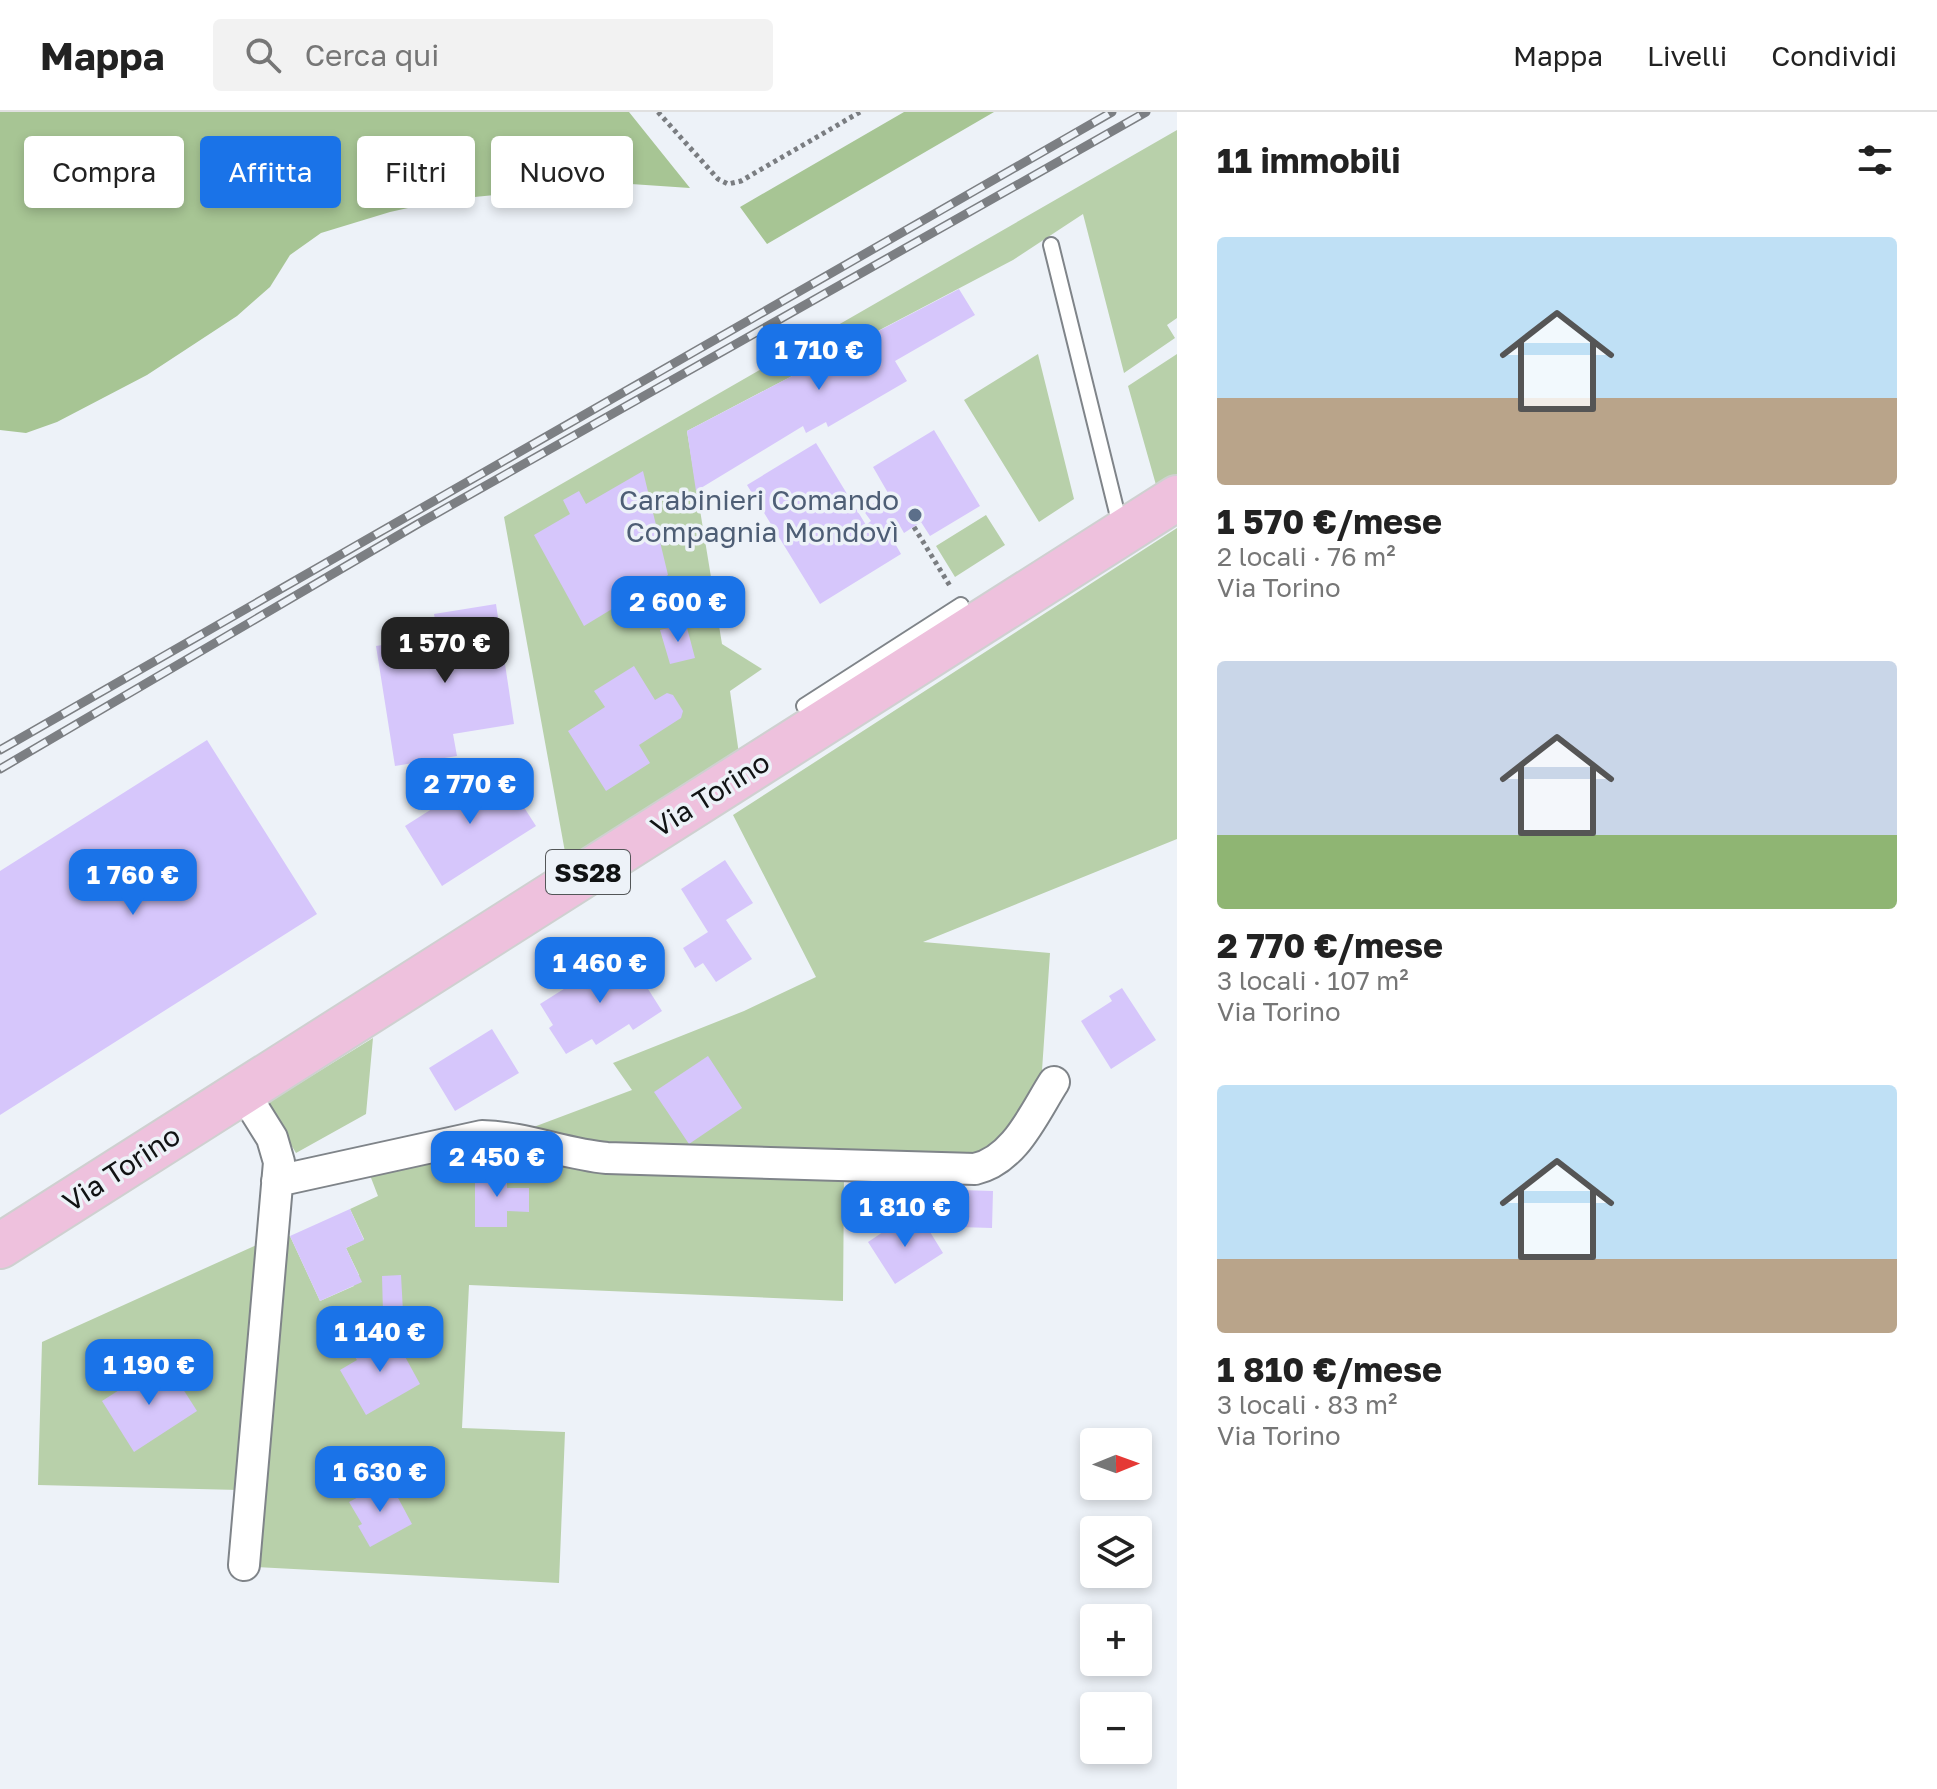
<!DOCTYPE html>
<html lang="it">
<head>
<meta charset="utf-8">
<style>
	:root { --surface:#fff; --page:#f2f2f2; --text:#222; --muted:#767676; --line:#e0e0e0; --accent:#1a73e8 }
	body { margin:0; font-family:"Golos Text",sans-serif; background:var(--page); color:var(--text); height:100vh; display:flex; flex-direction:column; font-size:30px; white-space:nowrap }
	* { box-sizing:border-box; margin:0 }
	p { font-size:26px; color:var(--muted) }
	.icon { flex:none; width:44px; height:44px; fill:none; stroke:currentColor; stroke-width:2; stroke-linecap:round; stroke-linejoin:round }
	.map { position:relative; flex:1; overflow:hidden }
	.drawer { display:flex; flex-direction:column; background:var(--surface); width:760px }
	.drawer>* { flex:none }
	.banner { position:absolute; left:24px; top:24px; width:760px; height:72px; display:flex; gap:16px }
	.needle { width:52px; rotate:89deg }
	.fabs { position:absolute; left:1080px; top:1316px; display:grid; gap:16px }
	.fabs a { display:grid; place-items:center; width:72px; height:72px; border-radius:8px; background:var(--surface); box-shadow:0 4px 12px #0003; font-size:40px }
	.price { position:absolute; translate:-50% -68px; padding:0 18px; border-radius:16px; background:var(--accent); color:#fff; font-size:26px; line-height:52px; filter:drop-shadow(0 2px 4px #0008) }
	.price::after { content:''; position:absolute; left:50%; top:48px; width:24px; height:18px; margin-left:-12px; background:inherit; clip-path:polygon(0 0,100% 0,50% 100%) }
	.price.current { background:#222; color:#fff }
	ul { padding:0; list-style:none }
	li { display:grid; align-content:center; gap:16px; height:424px; padding:0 40px }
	li span { display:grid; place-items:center; height:248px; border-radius:8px; color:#555 }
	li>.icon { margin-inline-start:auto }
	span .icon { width:144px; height:144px; fill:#fffc; stroke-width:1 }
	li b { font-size:34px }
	h2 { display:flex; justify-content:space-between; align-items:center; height:96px; padding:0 40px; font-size:34px }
	.chip { padding:0 28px; border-radius:8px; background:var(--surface); box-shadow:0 4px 12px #0003; font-size:28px; line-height:72px }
	.chip.current { background:var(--accent); color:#fff }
	header { display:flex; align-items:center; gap:48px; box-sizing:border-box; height:112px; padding:0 40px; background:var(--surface); border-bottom:2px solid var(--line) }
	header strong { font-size:38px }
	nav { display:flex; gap:44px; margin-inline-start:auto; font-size:28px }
	.search { width:560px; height:72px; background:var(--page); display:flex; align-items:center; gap:20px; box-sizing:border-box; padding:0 28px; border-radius:8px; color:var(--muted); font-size:30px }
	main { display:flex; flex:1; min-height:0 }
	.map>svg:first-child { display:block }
	.green { fill:#b8d0aa }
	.forest { fill:#a7c594 }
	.building { fill:#d6c6fb }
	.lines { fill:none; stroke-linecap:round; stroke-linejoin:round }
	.service-casing { stroke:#7f8489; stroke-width:18 }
	.minor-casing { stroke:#7f8489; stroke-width:34 }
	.primary-casing { stroke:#cfd0d0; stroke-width:48 }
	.path { stroke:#7a7d81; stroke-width:5; stroke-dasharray:4 4; stroke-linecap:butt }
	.service { stroke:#fff; stroke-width:14 }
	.minor { stroke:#fff; stroke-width:30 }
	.primary { stroke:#eec1dd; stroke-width:44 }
	.rail-casing { stroke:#7c7f83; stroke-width:9 }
	.rail { stroke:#edf2f8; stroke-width:6; stroke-dasharray:18; stroke-linecap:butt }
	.service-dot { fill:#5c6f8a; stroke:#edf2f8; stroke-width:3 }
	.labels { text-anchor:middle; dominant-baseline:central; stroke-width:7; stroke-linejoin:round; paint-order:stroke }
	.shield { fill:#edf2f8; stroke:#535658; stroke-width:2 }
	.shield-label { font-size:26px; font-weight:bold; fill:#111314 }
	.service-label { font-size:28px; fill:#4e5e75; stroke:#edf2f8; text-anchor:end }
	.street-label { font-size:28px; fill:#111314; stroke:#edf2f8 }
</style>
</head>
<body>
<header>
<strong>Mappa</strong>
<div class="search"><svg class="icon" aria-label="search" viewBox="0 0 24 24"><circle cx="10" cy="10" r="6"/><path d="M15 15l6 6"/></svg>Cerca qui</div>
<nav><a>Mappa</a><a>Livelli</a><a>Condividi</a></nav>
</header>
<main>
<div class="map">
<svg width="1177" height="1677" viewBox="0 0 1177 1677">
	<rect width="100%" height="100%" fill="#edf2f8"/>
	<path class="green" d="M1177,18V206L1167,213L1175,226L1124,261L1083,102L1013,148L687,319L722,532L762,557L730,579L739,642L567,751L504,405Z
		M1038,242L1074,387L1039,410L964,288Z
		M1177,242V368L1158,380L1128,274Z
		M986,403L1005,433L955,465L936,434Z
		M1177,416V727L923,830L1050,841L1041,973L998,1034L982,1043L609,1036L523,1019L632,978L613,951L744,899L816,865L733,703Z
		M373,926L366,1002L296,1041L266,992Z
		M464,1035L844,1062L843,1189L469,1173L462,1316L565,1320L559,1471L256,1455L282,1128L290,1124L320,1189L354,1174L352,1166L359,1163L346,1136L364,1127L350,1097L378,1084L368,1058Z
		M263,1130L239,1378L38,1373L42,1230Z"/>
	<path class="forest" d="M0,0H629L690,76L616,71L444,88L390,100L321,121L290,143L270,175L237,204L147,263L57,310L26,321L0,318Z
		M904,0H994L767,132L740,95Z"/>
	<path class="building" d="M959,177L975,203L895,249L907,269L828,315L826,310L806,321L803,314L696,379L687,319Z
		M934,318L980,394L930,424L921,410L904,421L900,414L889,421L901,442L820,492L747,373L816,331L866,413L871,409L863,398L882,386L889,397L895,393L873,355Z
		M643,359L668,463L584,514L534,423L570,402L563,388L579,379L586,392Z
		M496,492L514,612L453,622L457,644L395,654L376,534L438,524L434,502Z
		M686,512L695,546L670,552L660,518Z
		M634,554L655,588L667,581L673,583L683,599L681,606L639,633L650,651L606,679L568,619L605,595L594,579Z
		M207,628L317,802L0,1003V759Z
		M498,655L536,714L442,774L405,714Z
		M725,748L753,791L726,808L752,847L716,870L703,851L695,856L683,836L708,820L681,777Z
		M624,839L662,899L633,918L629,912L596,933L592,927L566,942L549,916L553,913L540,892Z
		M1122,876L1156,928L1111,957L1081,909L1112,889L1109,884Z
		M492,917L519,961L455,999L429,956Z
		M708,944L742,996L689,1032L654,980Z
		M475,1058H507V1076H529V1100L507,1099V1115H475Z
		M960,1078L993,1079L992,1116L959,1115Z
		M350,1097L364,1128L346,1136L362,1170L320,1189L290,1124Z
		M910,1102L921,1119L927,1115L943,1141L895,1172L868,1130Z
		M401,1163L403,1200L383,1201L382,1164Z
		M391,1219L420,1272L366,1303L340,1258L357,1248L352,1241Z
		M167,1252L197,1299L134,1340L102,1289L149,1259L152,1262Z
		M389,1369L412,1412L370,1435L358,1414L362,1412L349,1390Z"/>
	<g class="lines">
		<defs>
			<path id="service" d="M1051,133L1121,417
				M804,594L961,493"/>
			<path id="minor" d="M242,978L272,1026L279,1050L244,1453
				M277,1069L482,1024C525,1025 564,1042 607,1046L975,1057C1015,1048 1034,1001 1054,970"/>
			<path id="primary" d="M0,1134L1177,386"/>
		</defs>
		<use href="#service" class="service-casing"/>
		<use href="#minor" class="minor-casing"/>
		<use href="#primary" class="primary-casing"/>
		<path class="path" d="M658,0L718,67L728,72L741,69L860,0
			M914,415L950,474"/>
		<use href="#service" class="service"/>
		<use href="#minor" class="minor"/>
		<use href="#primary" class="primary"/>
		<defs>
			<path id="rail" d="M0,638L1112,0
				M0,657L416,413L1146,0"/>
		</defs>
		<use href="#rail" class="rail-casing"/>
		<use href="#rail" class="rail"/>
	</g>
	<circle class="service-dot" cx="915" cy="403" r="8"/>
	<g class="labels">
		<rect class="shield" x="546" y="738" width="84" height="44" rx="6"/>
		<g class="shield-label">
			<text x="588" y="760">SS28</text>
		</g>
		<g class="service-label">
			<text x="899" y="387">Carabinieri Comando<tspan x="899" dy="32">Compagnia Mondovì</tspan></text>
		</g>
		<g class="street-label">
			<text transform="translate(710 682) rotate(-32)">Via Torino</text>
			<text transform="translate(121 1056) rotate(-33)">Via Torino</text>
		</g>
	</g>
</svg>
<div class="fabs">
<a><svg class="needle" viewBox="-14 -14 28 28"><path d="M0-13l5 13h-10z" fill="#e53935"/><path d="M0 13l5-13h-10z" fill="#767676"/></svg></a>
<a><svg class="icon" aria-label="layers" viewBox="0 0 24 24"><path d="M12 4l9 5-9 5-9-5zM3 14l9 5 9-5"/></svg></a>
<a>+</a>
<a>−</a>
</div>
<b class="price" style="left:819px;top:280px">1 710 €</b>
<b class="price" style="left:678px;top:532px">2 600 €</b>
<b class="price current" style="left:445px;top:573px">1 570 €</b>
<b class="price" style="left:470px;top:714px">2 770 €</b>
<b class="price" style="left:133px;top:805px">1 760 €</b>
<b class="price" style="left:600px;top:893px">1 460 €</b>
<b class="price" style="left:497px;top:1087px">2 450 €</b>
<b class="price" style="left:905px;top:1137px">1 810 €</b>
<b class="price" style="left:380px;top:1262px">1 140 €</b>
<b class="price" style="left:149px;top:1295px">1 190 €</b>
<b class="price" style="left:380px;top:1402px">1 630 €</b>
<div class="banner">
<a class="chip">Compra</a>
<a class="chip current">Affitta</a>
<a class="chip">Filtri</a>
<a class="chip">Nuovo</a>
</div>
</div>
<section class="drawer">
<h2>11 immobili<svg class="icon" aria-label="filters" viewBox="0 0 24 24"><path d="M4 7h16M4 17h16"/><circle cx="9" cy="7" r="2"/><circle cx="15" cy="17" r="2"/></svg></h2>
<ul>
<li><span style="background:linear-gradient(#bfe0f5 65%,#b9a48a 0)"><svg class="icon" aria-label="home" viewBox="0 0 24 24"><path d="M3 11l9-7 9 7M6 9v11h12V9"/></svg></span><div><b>1 570 €/mese</b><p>2 locali · 76 m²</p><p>Via Torino</p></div></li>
<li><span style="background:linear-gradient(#c9d6e8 70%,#8fb573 0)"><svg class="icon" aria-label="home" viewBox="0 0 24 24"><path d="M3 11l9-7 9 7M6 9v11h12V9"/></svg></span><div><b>2 770 €/mese</b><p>3 locali · 107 m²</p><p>Via Torino</p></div></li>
<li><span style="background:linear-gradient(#bfe0f5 70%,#b9a48a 0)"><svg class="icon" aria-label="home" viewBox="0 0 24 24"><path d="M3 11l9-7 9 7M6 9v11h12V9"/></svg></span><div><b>1 810 €/mese</b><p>3 locali · 83 m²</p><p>Via Torino</p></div></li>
</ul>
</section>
</main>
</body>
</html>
